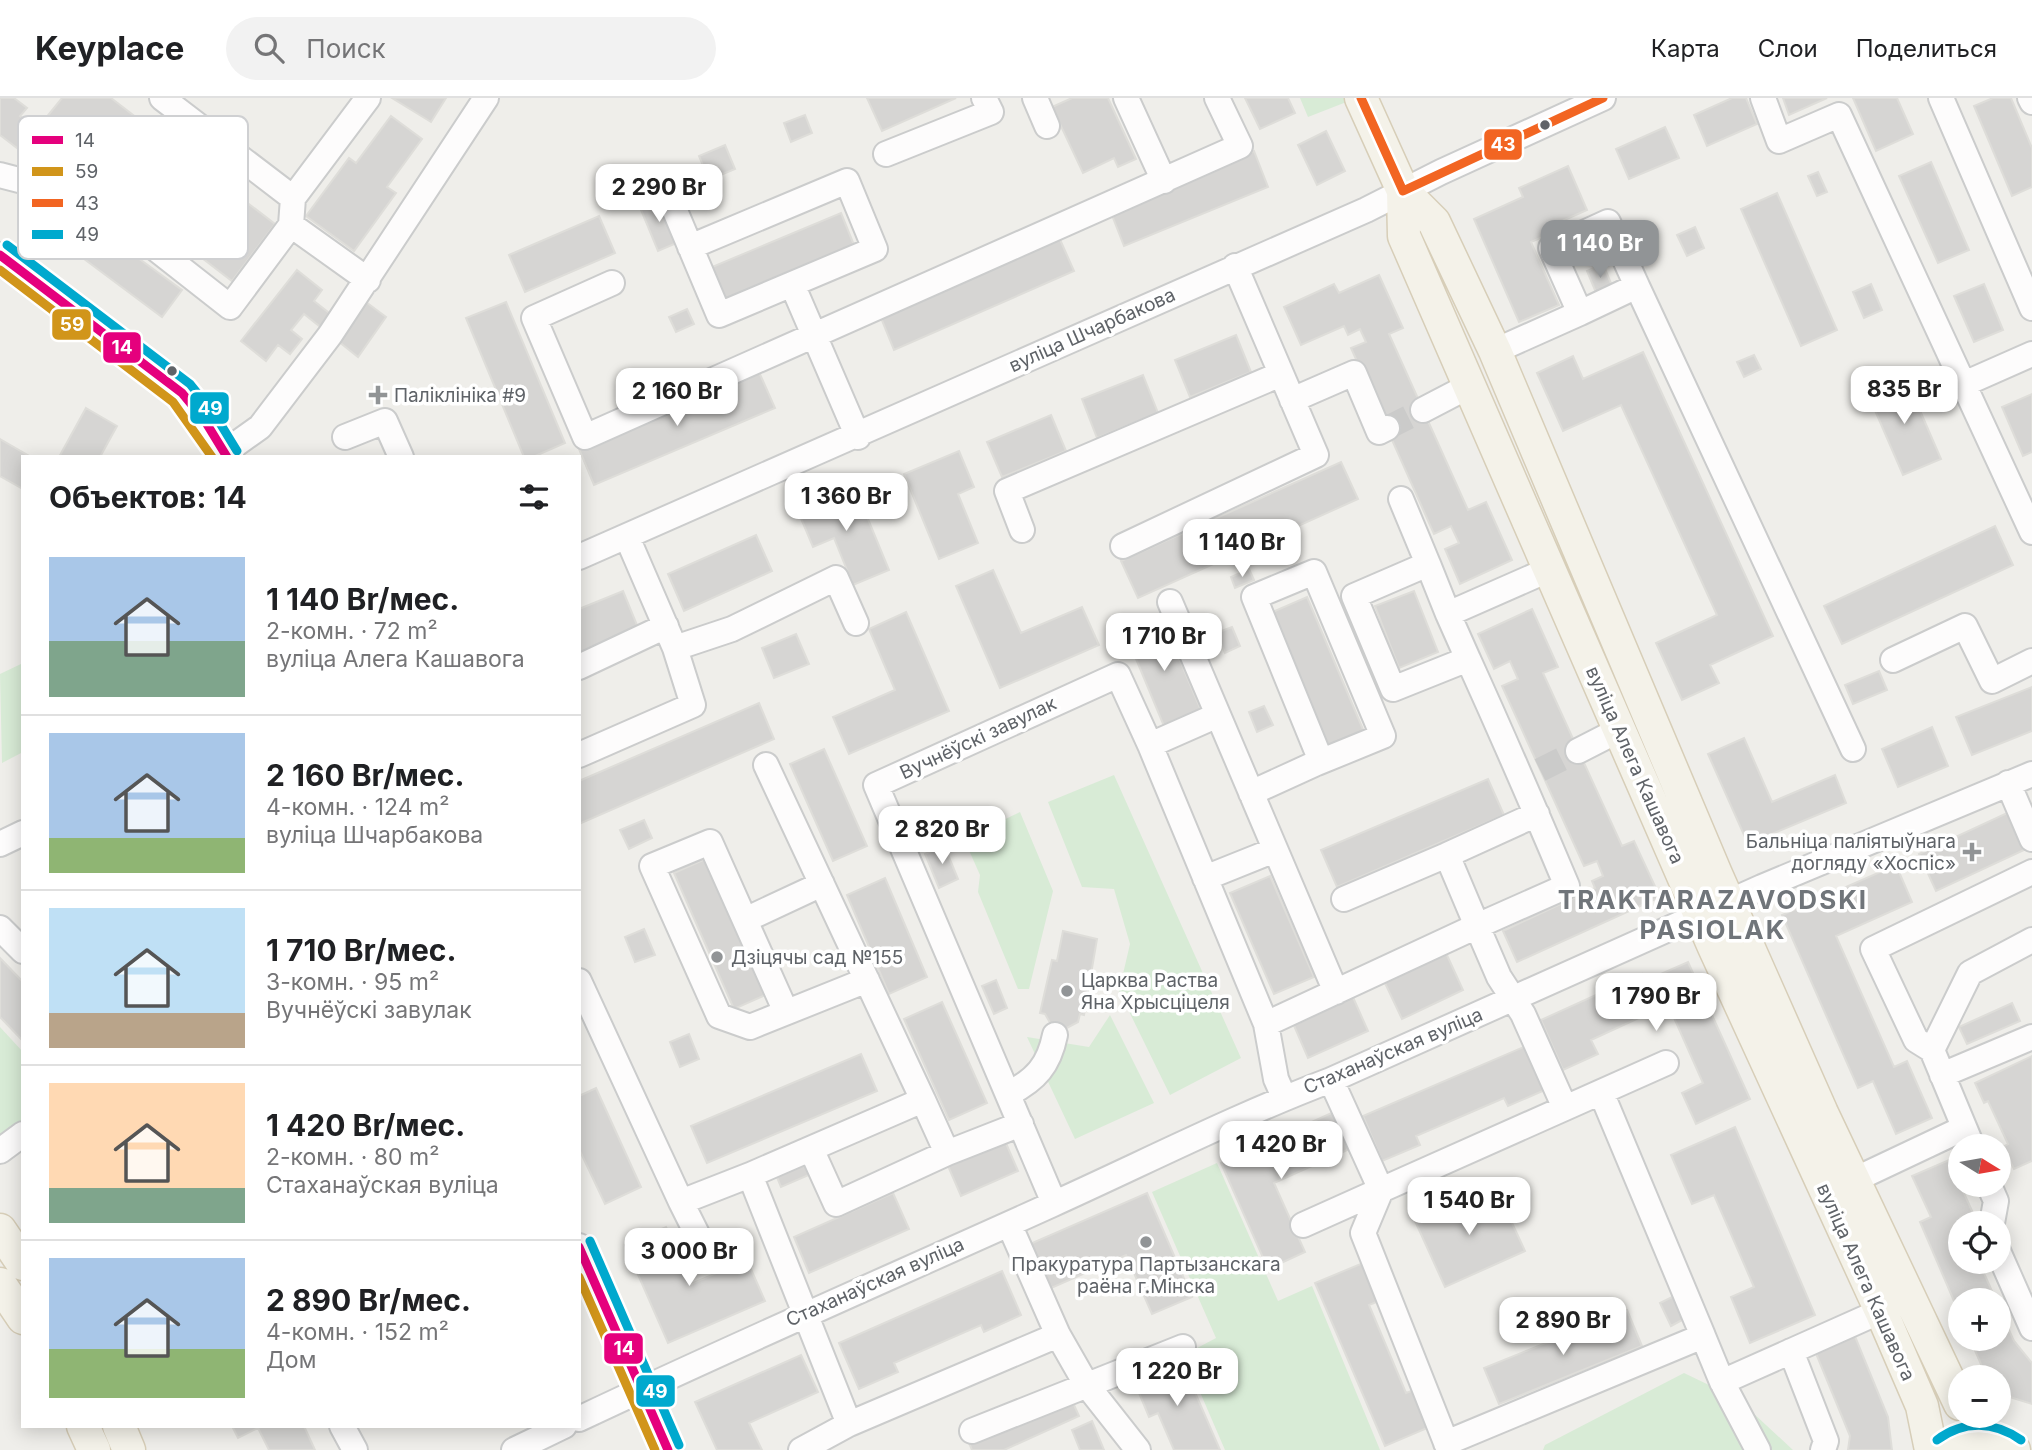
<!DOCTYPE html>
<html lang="ru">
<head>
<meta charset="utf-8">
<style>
	:root { --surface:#fff; --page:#f2f2f2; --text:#202124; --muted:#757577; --line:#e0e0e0; --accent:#919496 }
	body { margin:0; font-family:Inter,sans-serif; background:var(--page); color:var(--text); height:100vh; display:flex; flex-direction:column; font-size:26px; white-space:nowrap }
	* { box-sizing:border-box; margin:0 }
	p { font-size:23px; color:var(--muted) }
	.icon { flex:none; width:38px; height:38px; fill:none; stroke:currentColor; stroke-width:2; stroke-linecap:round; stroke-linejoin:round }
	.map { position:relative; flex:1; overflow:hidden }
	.sheet { position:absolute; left:21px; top:357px; width:560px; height:973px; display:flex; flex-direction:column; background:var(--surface); border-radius:0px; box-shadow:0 4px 18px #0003 }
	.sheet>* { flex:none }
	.needle { width:46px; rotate:101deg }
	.fabs { position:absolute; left:1948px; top:1036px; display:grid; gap:14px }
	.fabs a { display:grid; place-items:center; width:63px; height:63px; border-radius:50%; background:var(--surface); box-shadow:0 4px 18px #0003; font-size:35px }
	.price { position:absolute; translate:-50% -60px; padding:0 16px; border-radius:14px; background:#fff; color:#222; font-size:23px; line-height:46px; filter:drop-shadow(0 2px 4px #0008) }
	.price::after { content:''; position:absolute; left:50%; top:42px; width:21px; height:16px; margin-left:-10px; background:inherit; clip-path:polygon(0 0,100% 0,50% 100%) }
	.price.on { background:var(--accent); color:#fff }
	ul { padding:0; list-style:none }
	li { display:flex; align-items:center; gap:21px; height:175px; padding:0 28px }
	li+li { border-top:2px solid var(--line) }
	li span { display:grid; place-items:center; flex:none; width:196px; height:140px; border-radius:0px; color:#555 }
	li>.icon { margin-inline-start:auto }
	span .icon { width:84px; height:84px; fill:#fffc; stroke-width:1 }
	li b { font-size:30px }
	h2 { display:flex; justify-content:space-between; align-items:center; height:84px; padding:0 28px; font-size:30px }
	header { display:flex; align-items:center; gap:42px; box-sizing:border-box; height:98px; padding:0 35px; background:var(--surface); border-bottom:2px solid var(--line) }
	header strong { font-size:33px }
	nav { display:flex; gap:38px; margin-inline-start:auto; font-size:24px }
	.search { width:490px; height:63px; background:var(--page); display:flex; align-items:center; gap:18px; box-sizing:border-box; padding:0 24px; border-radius:38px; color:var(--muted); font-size:26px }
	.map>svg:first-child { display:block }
	.green { fill:#d8ebd6 }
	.building { fill:#d6d5d3; stroke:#deddd9; stroke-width:2 }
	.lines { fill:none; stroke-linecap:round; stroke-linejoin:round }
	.minor-tunnel { stroke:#cbcbca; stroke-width:24; stroke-dasharray:24 12; stroke-linecap:butt }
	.minor-casing { stroke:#cbcccc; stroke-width:28 }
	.major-casing { stroke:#d7ceb8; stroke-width:35 }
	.minor { stroke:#fdfcfc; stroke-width:24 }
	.major { stroke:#f4f2e9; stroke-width:32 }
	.bus-1-casing { stroke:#fff; stroke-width:14 }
	.bus-2-casing { stroke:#fff; stroke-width:14 }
	.bus-3-casing { stroke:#fff; stroke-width:14 }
	.bus-4-casing { stroke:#fff; stroke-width:14 }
	.bus-1 { stroke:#e5007d; stroke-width:9 }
	.bus-2 { stroke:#d1951a; stroke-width:9 }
	.bus-3 { stroke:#f26522; stroke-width:9 }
	.bus-4 { stroke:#00a9ce; stroke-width:9 }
	.bus-dot { fill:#5f6368; stroke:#fff; stroke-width:2.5 }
	.poi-dot { fill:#919496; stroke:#fff; stroke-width:2.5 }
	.labels { text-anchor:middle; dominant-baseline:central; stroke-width:7; stroke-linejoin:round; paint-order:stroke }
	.street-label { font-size:19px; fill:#5f6368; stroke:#fff }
	.poi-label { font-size:19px; fill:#5f6368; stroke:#fff; text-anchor:start }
	.district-label { font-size:26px; font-weight:bold; letter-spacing:2px; fill:#70757a; stroke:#fff }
	.key { fill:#fff; stroke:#cfd0d2; stroke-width:2 }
	.key-label { font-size:19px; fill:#5f6368 }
	.line-badge { stroke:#fff; stroke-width:2.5 }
	.badge-label { font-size:19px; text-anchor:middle; font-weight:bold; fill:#fff }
</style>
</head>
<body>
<header>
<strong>Keyplace</strong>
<div class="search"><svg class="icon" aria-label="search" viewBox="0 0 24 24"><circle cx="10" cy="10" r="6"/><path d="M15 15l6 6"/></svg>Поиск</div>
<nav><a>Карта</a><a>Слои</a><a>Поделиться</a></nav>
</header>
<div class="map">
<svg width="2032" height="1352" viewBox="0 0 2032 1352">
	<rect width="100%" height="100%" fill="#efeeea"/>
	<path class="green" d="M1300,0H1348L1349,3L1308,19Z
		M23,565V654L2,665L0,576Z
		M1114,677L1241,960L1170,997L1119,893L1130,846L1114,791L1082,789L1048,704Z
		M1020,714L1053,793L1029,891H1018L978,794L980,777L964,741Z
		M1110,917L1154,1005L1075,1041L1027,939L1089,949Z
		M0,929L23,954V1025L0,1040Z
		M1217,1065L1278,1203L1312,1188L1380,1352H1225L1184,1257L1216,1240L1152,1094Z
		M1684,1275L1738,1301L1793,1352H1543L1545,1347Z"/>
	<path class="building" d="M0,0H14L27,10L20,18L37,31L62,0H111L275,126L232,183L62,53L47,73L0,37Z
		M392,0H446L431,24Z
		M867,0H956L882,33Z
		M1072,0H1108L1136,61L1118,69L1114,60L1083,75L1052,9Z
		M1245,0H1288L1295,15L1260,31Z
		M1732,0H1746L1757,26L1707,48L1694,17Z
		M1783,0H1827L1789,17Z
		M1853,0H1897L1913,36L1876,53Z
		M1993,0H2011L2032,50V89L2012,98L1974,8Z
		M805,17L812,35L791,44L784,25Z
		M391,18L422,41L387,89L396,95L354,153L306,118L349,60L356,65Z
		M1665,29L1679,60L1629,81L1616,51Z
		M1326,33L1345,73L1317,87L1298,47Z
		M725,47L735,71L709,82L699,58Z
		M1254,53L1268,89L1124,148L1110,112Z
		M1931,64L1969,152L1938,165L1899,78Z
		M1568,68L1587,112L1542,132L1545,138L1531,144L1559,207L1519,224L1474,121L1523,99L1519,90Z
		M1818,74L1827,94L1817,98L1808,78Z
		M1777,95L1837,232L1801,248L1741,111Z
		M660,99L679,144L658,153L639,107Z
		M841,115L856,152L720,209L705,172Z
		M79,117L182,192L162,219L60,143Z
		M599,118L615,155L525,194L509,157Z
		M1695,129L1704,150L1687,158L1677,137Z
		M1058,137L1074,173L894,252L879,215Z
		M1603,166L1613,190L1597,197L1587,173Z
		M297,172L322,192L314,203L333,218L323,231L304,216L291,232L302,241L290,256L278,247L266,263L241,243Z
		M1379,177L1403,230L1389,236L1468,412L1486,404L1512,462L1460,486L1445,451L1459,445L1451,428L1434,436L1351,250L1366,244L1360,231L1348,237L1344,228L1301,247L1284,209L1334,186L1339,195Z
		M1871,186L1882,212L1864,220L1853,194Z
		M1984,186L2003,232L1974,244L1954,198Z
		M366,204L386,219L358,259L338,243Z
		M506,204L565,345L533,359H524L466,220Z
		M687,211L694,226L676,234L669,219Z
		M1236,237L1251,274L1190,299L1175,262Z
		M1643,254L1773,538L1710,567L1719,585L1682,602L1656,545L1717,517L1621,307L1563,333L1537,275L1573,258L1583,281Z
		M1754,257L1761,271L1744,279L1737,264Z
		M759,274L775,310L594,387L579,351Z
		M1143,277L1158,315L1097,340L1082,301Z
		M1905,278L1941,361L1903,377L1867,294Z
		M2032,296V354L2023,358L2002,309Z
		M86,310L117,328L100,359H59Z
		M1051,317L1066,353L1002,379L987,344Z
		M0,341L31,359H23V391L0,378Z
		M959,353L974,389L958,396L978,445L939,461L904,376Z
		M1341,364L1358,401L1138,500L1121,463Z
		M854,387L889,472L853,487L834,440L813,449L797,411Z
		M1995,428L2013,467L1842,546L1824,508Z
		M756,437L772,473L684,513L668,476Z
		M1249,471L1254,482L1235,490L1231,479Z
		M993,472L1021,535L1082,509L1099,547L1000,590L956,488Z
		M623,493L639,532L579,557V511Z
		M1414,493L1438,554L1399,570L1375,508Z
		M1307,499L1367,641L1328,657L1268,516Z
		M1532,511L1558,569L1543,575L1622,748L1634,743L1660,799L1517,864L1503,833L1595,790L1592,783L1603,778L1597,763L1584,768L1502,588L1518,581L1510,563L1494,571L1478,536Z
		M906,514L949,613L849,656L833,619L895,592L869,531Z
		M1161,517L1203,617L1166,633L1124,532Z
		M1232,529L1240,548L1225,555L1216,535Z
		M796,536L809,566L774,580L762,550Z
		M1879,573L1887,592L1853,606L1845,587Z
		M2032,589V633L1972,657L1956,619Z
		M759,605L774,641L579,726V683Z
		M1264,608L1273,627L1257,634L1249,614Z
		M1932,629L1948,668L1898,689L1882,651Z
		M1744,640L1772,704L1835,677L1846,705L1748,746L1708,656Z
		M824,651L867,748L833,763L790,666Z
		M1488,681L1504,717L1337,789L1321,752Z
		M2007,715L2024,752L1936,793L1919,756Z
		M644,722L652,740L629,751L620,732Z
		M944,747L958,781L939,790L925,756Z
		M712,758L772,894L734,911L674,775Z
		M1896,767L1912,804L1836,838L1894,969L1907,963L1932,1020L1896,1036L1873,983L1858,990L1782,817Z
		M1270,778L1314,879L1274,896L1230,795Z
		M885,780L927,879L889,896L847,797Z
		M644,831L655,857L635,864L625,839Z
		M1063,833L1097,841L1084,917L1080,916L1078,924L1065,931L1052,928L1045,916L1040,915L1052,862L1057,863Z
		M1446,855L1463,892L1402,921L1384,883Z
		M0,860L23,884V943L0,919Z
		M1688,864L1750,1001L1696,1026L1682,995L1703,985L1671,913L1657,920L1654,913L1591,942L1598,956L1563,972L1541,922L1642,876L1645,883Z
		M996,882L1007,910L994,916L982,888Z
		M1352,897L1368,933L1308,960L1292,923Z
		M942,904L987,1005L949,1022L904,921Z
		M2012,905L2020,923L1967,946L1959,929Z
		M689,936L699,961L680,969L670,944Z
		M1526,948L1545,992L1508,1008L1504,1000L1416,1038L1420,1047L1382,1063L1363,1018Z
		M861,956L877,993L707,1065L691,1028Z
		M2032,958V1063L2014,1071L2003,1049L2008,1046L1988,1003L1984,1005L1975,985Z
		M596,990L641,1089L605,1106L579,1051V998Z
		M1338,1012L1354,1049L1274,1085L1305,1154L1268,1171L1221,1065Z
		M1735,1029L1815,1217L1750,1245L1731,1199L1754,1189L1714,1097L1692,1106L1671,1057Z
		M1002,1036L1018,1073L961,1098L945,1061Z
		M804,1060L811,1076L781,1089L774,1072Z
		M1949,1062L1973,1115L1960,1120V1164H1979L1996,1202H1960V1217L1920,1124L1931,1119L1912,1078Z
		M1480,1093L1487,1107L1501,1101L1525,1153L1445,1189L1415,1123Z
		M893,1095L909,1131L809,1175L794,1139Z
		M1147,1095L1192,1199L1152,1216L1126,1157L1049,1191L1030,1146Z
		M666,1129L691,1186L747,1162L765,1203L668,1245L625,1147Z
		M1363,1165L1379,1203L1369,1207L1406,1295L1417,1291L1432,1328L1385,1348L1315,1185Z
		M1002,1173L1021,1217L984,1234L981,1227L894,1265L898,1274L859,1291L839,1245Z
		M1674,1198L1684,1221L1671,1228L1660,1205Z
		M1998,1208L2014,1243L2032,1265V1306L2010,1299L1998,1287V1279H1991L1983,1271L1970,1241H1998Z
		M1627,1212L1642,1248L1499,1306L1484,1270Z
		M1854,1236L1888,1319L1892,1352H1848L1850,1338L1815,1253Z
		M801,1257L818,1294L749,1325L762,1352H717L695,1304Z
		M1181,1262L1220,1352H1174L1158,1315L1149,1319L1134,1283Z
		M1070,1298L1079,1318L1004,1352H972L969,1345Z
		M1092,1323L1104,1352H1080L1072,1332Z
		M232,1328H262L238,1340Z
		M262,1328H304L315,1352H269L258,1330Z"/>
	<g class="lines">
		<path class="minor-tunnel" d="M1387,330L1423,312
			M1540,672L1578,653"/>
		<defs>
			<path id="minor" d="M162,0L293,100
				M1035,0L1047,28
				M1126,0L1164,83
				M1763,0L1779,43L1839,17L2032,434
				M1941,0L2032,210
				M2030,0L2032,4
				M886,56L991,14L984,0
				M0,77L42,88L58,74L230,209L291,127L293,100L368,0
				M665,89L719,217L875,151L847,83L690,149
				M291,127L368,182
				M0,157L182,295L205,323L227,359
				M612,185L534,220L585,339L1240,48L1217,0
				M792,186L858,339
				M1637,188L1853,651
				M1495,253L1580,215L1551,150L1608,124L1637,188L1580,215
				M1964,286L2032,256
				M1292,302L1354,275L1379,334L1387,330
				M1423,312L1471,287
				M345,339L385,323L401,359
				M225,354L260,329L330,237L486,0
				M1401,401L1428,466
				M1022,432L1007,393L1281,276
				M1123,448L1316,357L1235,168
				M579,459L1366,112L1441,74L1603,0
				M1170,504L1336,894
				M1448,516L1428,466L1354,498L1393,591L1468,561L1448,516L1548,472
				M675,550L732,531L836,480L856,525
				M1468,561C1502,636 1535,712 1567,788L1477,828L1447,757L1537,716
				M1893,562L1965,528L1992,583L2032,563
				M579,569L666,528
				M1150,647L1218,617
				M1578,653L1619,632
				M579,657L693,607L675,550L627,439
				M766,667L923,1002L750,1077L849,1326
				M2008,685L2032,741
				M1251,695L1321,663L1254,499L1314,474L1383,638L1317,665
				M0,746L23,735
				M1205,780L1275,752
				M1344,801L1447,757
				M745,822L822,786
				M0,830L23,853
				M579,883L681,1104L750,1077
				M786,914L710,744L652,768L719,918L750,929L867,882
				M1266,926L1477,828L1499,879L1523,916L1565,1010
				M1932,952L1970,875L2032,842
				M1942,977L2032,939
				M1008,996C1036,982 1049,967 1055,937
				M1972,1048L1932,952L1916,942L1873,851L2032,774
				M0,1053L23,1036
				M812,1053L836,1106L947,1055L923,1002
				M947,1055L1021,1026
				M1854,1082L1964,1030
				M1989,1087L1996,1103L1992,1125
				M681,1104L704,1150
				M1054,1105L876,687L1118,577L1150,647L1266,926L1276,981L1284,999
				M1009,1126L1058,1237L1086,1286L1138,1352
				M1303,1127L1381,1092L1331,982
				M579,1148L668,1352
				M1998,1153L2032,1230
				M1703,1238L1722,1284L1758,1352
				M1791,1253L1826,1343L1823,1352
				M1722,1284L1881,1213
				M579,1321C735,1247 894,1178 1051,1107C1144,1065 1236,1018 1331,982L1762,789L2032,676
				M342,1328L355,1352
				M972,1333L1183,1249
				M1446,1345L1703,1238L1601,994
				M514,1352L564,1328
				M801,1352L849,1326L1058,1237
				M1449,1352L1363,1135L1381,1092L1666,965"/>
			<path id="major" d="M1361,0L1403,93L1404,138L1714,849L1881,1213L1922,1308L1931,1352
				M1403,93L1434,124L1495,253L1716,776L1822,1015L1960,1306
				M0,1132L23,1166
				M0,1186L23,1220
				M83,1328L94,1352
				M119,1328L129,1352
				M1944,1352C1964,1334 1994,1335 2014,1352"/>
		</defs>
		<use href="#minor" class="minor-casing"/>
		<use href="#major" class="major-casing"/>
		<use href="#minor" class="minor"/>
		<use href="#major" class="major"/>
		<defs>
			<path id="bus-1" d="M0,157L182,295L205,323L227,359
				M579,1149L668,1352"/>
			<path id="bus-2" d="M0,172L173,304L212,359
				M579,1179L655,1352"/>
			<path id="bus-3" d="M1361,0L1403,93
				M1403,93L1603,0"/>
			<path id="bus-4" d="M7,147L190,286L215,317L237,353
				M590,1143L679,1347
				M1937,1342C1964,1322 1994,1323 2021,1342"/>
		</defs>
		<use href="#bus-1" class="bus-1-casing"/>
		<use href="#bus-2" class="bus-2-casing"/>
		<use href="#bus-3" class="bus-3-casing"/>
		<use href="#bus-4" class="bus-4-casing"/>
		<use href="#bus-1" class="bus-1"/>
		<use href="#bus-2" class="bus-2"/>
		<use href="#bus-3" class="bus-3"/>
		<use href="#bus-4" class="bus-4"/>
	</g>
	<g class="bus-dot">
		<circle cx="1545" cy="27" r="6"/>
		<circle cx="172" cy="273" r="6"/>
	</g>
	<g class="poi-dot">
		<path d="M374.5 286.5h7v7h7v7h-7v7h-7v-7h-7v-7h7z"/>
		<path d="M1968.5 743.5h7v7h7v7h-7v7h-7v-7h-7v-7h7z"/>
		<circle cx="717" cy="859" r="7"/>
		<circle cx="1067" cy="893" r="7"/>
		<circle cx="1146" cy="1144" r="7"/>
	</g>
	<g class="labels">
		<g class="street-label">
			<text transform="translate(1092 232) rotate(-24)">вуліца Шчарбакова</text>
			<text transform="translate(978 640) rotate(-25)">Вучнёўскі завулак</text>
			<text transform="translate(1635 667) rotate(66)">вуліца Алега Кашавога</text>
			<text transform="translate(1393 953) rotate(-23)">Стаханаўская вуліца</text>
			<text transform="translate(875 1184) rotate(-24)">Стаханаўская вуліца</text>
			<text transform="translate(1866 1184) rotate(66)">вуліца Алега Кашавога</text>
		</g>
		<g class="poi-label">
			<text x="394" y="297">Паліклініка #9</text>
			<text x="1956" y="743" text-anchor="end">Бальніца паліятыўнага<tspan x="1956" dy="22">догляду «Хоспіс»</tspan></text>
			<text x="731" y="859">Дзіцячы сад №155</text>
			<text x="1081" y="882">Царква Раства<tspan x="1081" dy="22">Яна Хрысціцеля</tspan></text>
			<text x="1146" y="1166" text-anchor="middle">Пракуратура Партызанскага<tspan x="1146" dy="22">раёна г.Мінска</tspan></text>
		</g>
		<g class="district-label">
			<text x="1713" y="801">TRAKTARAZAVODSKI<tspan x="1713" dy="30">PASIOLAK</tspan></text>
		</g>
	</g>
	<rect x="18" y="18" width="230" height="143" rx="10" class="key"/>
	<rect x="32" y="38" width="31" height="8" fill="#e5007d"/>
	<rect x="32" y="69" width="31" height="9" fill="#d1951a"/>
	<rect x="32" y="101" width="31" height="8" fill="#f26522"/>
	<rect x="32" y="132" width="31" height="9" fill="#00a9ce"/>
	<g class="key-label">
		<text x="75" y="49">14</text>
		<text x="75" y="80">59</text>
		<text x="75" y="112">43</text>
		<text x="75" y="143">49</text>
	</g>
	<g class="line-badge">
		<rect x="1483" y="30" width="40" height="33" rx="7" fill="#f26522"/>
		<rect x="51" y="210" width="41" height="33" rx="7" fill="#d1951a"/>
		<rect x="102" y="233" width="40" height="33" rx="7" fill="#e5007d"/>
		<rect x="189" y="293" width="41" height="34" rx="7" fill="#00a9ce"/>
		<rect x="603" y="1234" width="41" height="33" rx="7" fill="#e5007d"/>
		<rect x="635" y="1276" width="41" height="34" rx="7" fill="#00a9ce"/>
	</g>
	<g class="badge-label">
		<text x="1503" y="53">43</text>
		<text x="72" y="233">59</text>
		<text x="122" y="256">14</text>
		<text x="210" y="317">49</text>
		<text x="624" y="1257">14</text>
		<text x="655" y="1300">49</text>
	</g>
</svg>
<div class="fabs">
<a><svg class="needle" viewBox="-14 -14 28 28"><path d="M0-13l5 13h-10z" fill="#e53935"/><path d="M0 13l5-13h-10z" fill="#757577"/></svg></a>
<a><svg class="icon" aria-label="locate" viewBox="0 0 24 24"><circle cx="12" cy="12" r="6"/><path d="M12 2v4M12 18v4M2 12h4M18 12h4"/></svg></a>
<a>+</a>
<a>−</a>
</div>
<b class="price" style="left:659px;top:126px">2 290 Br</b>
<b class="price on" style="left:1600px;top:182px">1 140 Br</b>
<b class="price" style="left:1904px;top:328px">835 Br</b>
<b class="price" style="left:677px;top:330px">2 160 Br</b>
<b class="price" style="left:846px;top:435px">1 360 Br</b>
<b class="price" style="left:1242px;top:481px">1 140 Br</b>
<b class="price" style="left:1164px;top:575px">1 710 Br</b>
<b class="price" style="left:942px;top:768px">2 820 Br</b>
<b class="price" style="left:1656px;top:935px">1 790 Br</b>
<b class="price" style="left:1281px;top:1083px">1 420 Br</b>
<b class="price" style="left:1469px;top:1139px">1 540 Br</b>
<b class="price" style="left:689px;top:1190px">3 000 Br</b>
<b class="price" style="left:1563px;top:1259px">2 890 Br</b>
<b class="price" style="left:1177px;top:1310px">1 220 Br</b>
<section class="sheet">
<h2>Объектов: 14<svg class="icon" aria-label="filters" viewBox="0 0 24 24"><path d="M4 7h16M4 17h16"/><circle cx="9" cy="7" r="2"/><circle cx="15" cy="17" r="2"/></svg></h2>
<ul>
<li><span style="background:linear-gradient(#a9c7e8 60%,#7fa58c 0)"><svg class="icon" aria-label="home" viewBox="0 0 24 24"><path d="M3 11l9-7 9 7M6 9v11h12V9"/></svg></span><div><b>1 140 Br/мес.</b><p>2-комн. · 72 m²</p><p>вуліца Алега Кашавога</p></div></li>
<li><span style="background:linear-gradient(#a9c7e8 75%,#8fb573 0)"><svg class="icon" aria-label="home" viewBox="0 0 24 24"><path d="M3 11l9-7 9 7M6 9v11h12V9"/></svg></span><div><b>2 160 Br/мес.</b><p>4-комн. · 124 m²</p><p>вуліца Шчарбакова</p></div></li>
<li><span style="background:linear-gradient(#bfe0f5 75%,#b9a48a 0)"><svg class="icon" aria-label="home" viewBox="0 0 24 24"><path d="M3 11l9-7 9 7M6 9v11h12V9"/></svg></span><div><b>1 710 Br/мес.</b><p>3-комн. · 95 m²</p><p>Вучнёўскі завулак</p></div></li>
<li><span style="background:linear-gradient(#ffd9b3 75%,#7fa58c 0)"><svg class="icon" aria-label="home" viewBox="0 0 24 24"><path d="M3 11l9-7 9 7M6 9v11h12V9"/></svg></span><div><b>1 420 Br/мес.</b><p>2-комн. · 80 m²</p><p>Стаханаўская вуліца</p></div></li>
<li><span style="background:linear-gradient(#a9c7e8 65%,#8fb573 0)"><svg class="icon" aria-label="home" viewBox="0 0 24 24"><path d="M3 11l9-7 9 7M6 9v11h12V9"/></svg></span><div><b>2 890 Br/мес.</b><p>4-комн. · 152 m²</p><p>Дом</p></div></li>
</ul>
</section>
</div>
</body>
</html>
